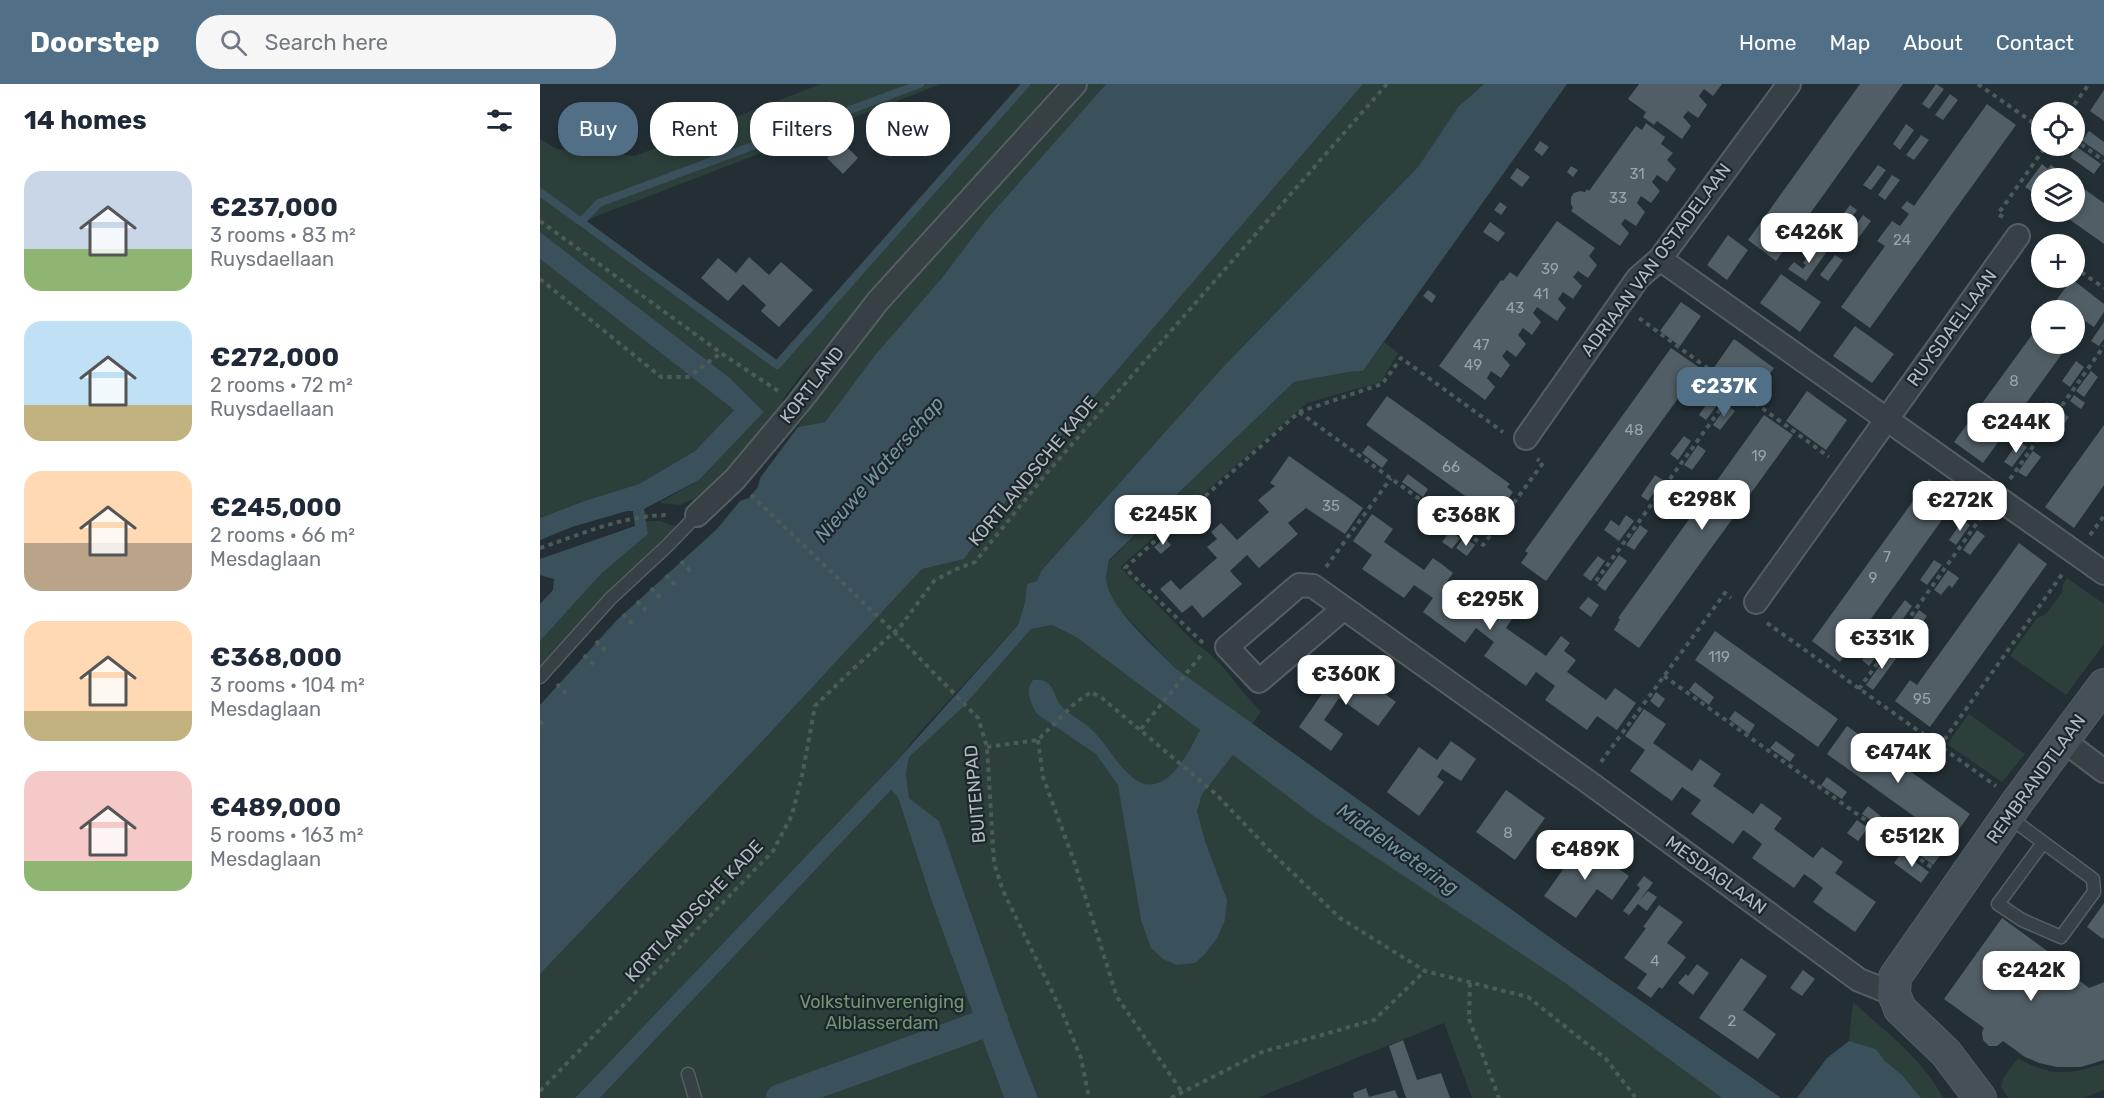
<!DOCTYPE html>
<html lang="en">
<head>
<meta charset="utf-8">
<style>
	:root { --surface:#fff; --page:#f6f6f7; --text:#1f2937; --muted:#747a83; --accent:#517087 }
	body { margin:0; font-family:Rubik,sans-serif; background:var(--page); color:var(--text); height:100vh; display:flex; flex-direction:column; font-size:22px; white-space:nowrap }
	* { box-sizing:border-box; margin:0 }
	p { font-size:20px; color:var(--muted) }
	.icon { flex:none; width:33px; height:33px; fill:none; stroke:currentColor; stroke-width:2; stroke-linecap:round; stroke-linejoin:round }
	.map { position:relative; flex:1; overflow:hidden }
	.panel { display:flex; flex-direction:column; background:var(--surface); width:540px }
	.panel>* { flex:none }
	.top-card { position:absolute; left:18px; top:18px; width:570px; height:54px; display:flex; gap:12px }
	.buttons { position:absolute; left:1491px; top:18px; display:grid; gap:12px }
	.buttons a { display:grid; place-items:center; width:54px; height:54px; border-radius:50%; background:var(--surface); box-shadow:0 3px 9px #0003; font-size:30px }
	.price { position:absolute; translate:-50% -51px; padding:0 14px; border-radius:12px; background:#fff; color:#222; font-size:20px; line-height:39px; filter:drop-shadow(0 2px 3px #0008) }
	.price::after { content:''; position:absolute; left:50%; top:36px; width:18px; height:14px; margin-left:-9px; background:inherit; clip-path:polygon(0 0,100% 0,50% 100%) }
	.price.active { background:var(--accent); color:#fff }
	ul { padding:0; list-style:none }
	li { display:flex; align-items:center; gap:18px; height:150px; padding:0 24px }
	li span { display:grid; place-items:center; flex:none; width:168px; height:120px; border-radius:18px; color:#555 }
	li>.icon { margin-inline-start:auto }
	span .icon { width:72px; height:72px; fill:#fffc; stroke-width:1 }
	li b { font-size:26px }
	h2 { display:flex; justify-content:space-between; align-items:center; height:72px; padding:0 24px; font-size:26px }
	.pill { padding:0 21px; border-radius:24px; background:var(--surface); box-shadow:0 3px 9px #0003; font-size:21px; line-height:54px }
	.pill.active { background:var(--accent); color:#fff }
	header { display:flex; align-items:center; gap:36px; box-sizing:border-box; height:84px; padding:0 30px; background:var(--accent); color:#fff }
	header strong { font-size:28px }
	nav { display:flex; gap:33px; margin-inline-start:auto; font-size:21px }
	.search { width:420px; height:54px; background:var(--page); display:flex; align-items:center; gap:15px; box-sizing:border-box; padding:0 21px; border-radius:24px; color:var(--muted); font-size:22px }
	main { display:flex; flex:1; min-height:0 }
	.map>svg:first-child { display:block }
	.green { fill:#2c3f3a }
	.water { fill:#3a505b }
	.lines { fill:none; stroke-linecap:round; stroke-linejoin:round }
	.stream { stroke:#3a505b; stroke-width:8 }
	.canal { stroke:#3a505b; stroke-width:28 }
	.building { fill:#515e65 }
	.lane-casing { stroke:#545e63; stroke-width:15 }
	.street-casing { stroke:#545e63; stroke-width:26 }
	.secondary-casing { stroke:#545e63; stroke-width:34 }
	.path { stroke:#4b5b5a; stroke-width:4; stroke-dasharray:4.5 4.5; stroke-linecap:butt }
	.lane { stroke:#364045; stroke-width:12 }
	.street { stroke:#364045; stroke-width:22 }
	.secondary { stroke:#455058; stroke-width:32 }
	.labels { text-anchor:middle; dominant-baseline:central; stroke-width:4.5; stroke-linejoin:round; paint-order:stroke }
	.number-label { font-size:15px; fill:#99a4ab }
	.street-label { font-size:18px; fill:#b1bbc2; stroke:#1c252a }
	.park-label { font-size:18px; fill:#739573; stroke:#1c252a }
	.water-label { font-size:20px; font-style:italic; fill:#7593a1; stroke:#1c252a }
</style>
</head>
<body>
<header>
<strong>Doorstep</strong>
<div class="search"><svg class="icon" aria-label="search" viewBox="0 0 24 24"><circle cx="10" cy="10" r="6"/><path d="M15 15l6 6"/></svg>Search here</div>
<nav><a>Home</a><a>Map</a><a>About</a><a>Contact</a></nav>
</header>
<main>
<section class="panel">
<h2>14 homes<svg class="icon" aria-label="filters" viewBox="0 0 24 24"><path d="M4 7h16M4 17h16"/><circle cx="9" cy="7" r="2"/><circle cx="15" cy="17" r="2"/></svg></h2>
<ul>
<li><span style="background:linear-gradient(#c9d6e8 65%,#8fb573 0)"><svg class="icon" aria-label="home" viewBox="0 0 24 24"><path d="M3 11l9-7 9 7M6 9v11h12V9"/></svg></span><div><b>€237,000</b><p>3 rooms · 83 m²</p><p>Ruysdaellaan</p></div></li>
<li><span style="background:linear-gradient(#bfe0f5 70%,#c2b280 0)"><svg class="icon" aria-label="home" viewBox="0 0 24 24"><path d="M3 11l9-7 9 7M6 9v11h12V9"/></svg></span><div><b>€272,000</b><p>2 rooms · 72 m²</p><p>Ruysdaellaan</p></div></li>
<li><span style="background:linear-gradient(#ffd9b3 60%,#b9a48a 0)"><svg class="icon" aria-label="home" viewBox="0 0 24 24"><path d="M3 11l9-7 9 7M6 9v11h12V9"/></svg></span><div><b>€245,000</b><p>2 rooms · 66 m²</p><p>Mesdaglaan</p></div></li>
<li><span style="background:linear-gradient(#ffd9b3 75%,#c2b280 0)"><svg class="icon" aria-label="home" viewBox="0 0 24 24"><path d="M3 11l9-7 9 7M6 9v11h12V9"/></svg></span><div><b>€368,000</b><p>3 rooms · 104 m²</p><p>Mesdaglaan</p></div></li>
<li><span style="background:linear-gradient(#f6c9c9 75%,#8fb573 0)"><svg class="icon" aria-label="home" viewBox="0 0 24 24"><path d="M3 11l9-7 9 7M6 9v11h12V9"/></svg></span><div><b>€489,000</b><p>5 rooms · 163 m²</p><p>Mesdaglaan</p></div></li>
</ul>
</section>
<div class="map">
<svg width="1564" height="1014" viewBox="0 0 1564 1014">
	<rect width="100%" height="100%" fill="#232f35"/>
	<path class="green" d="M281,0H401L36,140L236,282L490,0H517L300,249L263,288L244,314L235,335L195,383L154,415L140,421L119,419L159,396L224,328L190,294L0,148V55L17,65L95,72Z
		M548,0H566L445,137L401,195L335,271L285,338L258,343L309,267Z
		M823,0H944L918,23L878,83L684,282L501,487L497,497L487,501L485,518L478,541L380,648L355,679L35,1014H0V890L215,665L382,485L424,474L466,417L489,389Z
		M0,175L194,326L155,367L99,400L47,416L0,434Z
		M844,258L858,269L841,298L767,319L580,483L656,560C683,576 698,606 721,627L712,641L635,584L580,526L570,513L566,497L569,477L754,298L814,287H823Z
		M106,437H120L137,443L0,589V557L61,490L108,450Z
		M1527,494L1564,520V560L1526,611L1470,572L1497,534L1506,530L1523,507L1522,502Z
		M493,541L502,543L512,541L536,553L643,632L902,817L1025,899L1182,1014H932L904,939L717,1014H498L471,944L412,775L395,734L369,714L366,690L369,673L391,652Z
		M1429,630L1485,670L1462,698L1407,660Z
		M351,706L358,712L392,818L464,1014H60Z
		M1313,918C1345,947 1383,975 1403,1014H1381L1362,991L1345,977L1336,965L1309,957Z
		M1478,974C1510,993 1530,991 1564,979V1006L1543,1014H1468L1461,1002L1464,993Z"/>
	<path class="water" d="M566,0H823L489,389L466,417L424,475L382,485L215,665L0,890V621L77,536L177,445L200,417L209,414L218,403L220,394L258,343L285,338L335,271L401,195L445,137Z
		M944,0H1027L823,287H814L754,298L569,476C568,484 565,493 567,500C572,526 616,564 635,584L1029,867L1241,1014H1182L1025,899L775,733L693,671L662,710L657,727L665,757L687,816L685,836L677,854L665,870L655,879L637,881L623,875L611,864L601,836L578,701L556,670L497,630C490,619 485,607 493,596C516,594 511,611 523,624C534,634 547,639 556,650C569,664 577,681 592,693C624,720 649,668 660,646L536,553L512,541L491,545L421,625L369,673L366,690L369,714L399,737L471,944L498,1014H464L392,818L358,713L351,706L60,1014H35L355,679L478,541L485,518L487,500L497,497L501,487L684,282L878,83L918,23Z
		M0,148L190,294L224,328L159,396L104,425L108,450L61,490L0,557V520L13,506L14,495L0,491V475L95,442L93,427H87L32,443L0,456V434L47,416L99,400L155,367L194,326L0,175Z
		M1309,957L1336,965L1345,977L1362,991L1381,1014H1257L1287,974Z"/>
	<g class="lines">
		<path class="stream" d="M0,108L237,281L486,0
			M42,137L59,119L380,0"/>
		<path class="canal" d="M240,1014L454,936"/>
	</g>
	<path class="building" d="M1099,0H1182L1173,12L1164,5L1159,12L1167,21L1158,34L1148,27L1143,33L1151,42L1142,55L1117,37L1114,41L1103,33L1106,28L1088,15Z
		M1320,0H1363L1236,177L1208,156Z
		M1396,0L1404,5L1389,25L1382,20Z
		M1564,6V37L1550,27Z
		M1410,10L1418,16L1403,36L1395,31Z
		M1447,20L1476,41L1330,244L1301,223L1345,162L1337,157L1352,137L1360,142L1369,130L1361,124L1367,117L1374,122Z
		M1106,39L1125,53L1121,60L1133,69L1127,76L1136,85L1127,98L1117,91L1112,98L1120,107L1111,119L1101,112L1097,119L1105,128L1096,142L1085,135L1081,140L1089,149L1080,162L1031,127L1033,124L1031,120V113L1034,109L1040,107L1045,108L1047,105L1049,107L1096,42L1102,46Z
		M1366,40L1374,46L1360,66L1353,60Z
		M1549,47L1564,58V72L1542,57Z
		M1381,51L1389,56L1374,76L1366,71Z
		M1000,57L1009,63L1002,72L994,66Z
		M302,58L318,74L303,90L287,74Z
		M1537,63L1561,80L1554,90L1530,73Z
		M1502,80L1508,85L1511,81L1530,94H1502V115L1485,103Z
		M1338,81L1346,86L1331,106L1323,101Z
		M1031,82L1038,86L1033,93L1027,88Z
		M977,84L990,93L982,103L970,94Z
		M1352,91L1360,96L1345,116L1338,111Z
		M1534,98L1564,119V160L1519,128H1534Z
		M960,118L967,123L961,131L954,126Z
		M1310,121L1317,126L1303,146L1295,141Z
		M1323,131L1331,137L1316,157L1309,151Z
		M1017,137L1055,164L1049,172L1057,181L1048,194L1038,187L1033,193L1042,202L1033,215L1023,208L1018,215L1026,224L1017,237L997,223L993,229L1001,238L992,251L983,244L978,251L986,260L976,273L967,266L962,272L970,281L961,294L951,287L947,294L955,303L945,316L899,282L961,196L963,197L970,188L977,193Z
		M950,138L965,149L958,158L943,148Z
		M1188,151L1208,166L1187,196L1167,181Z
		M1280,161L1288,166L1266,197L1248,185L1254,178L1263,185L1266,181L1263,179L1269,171L1272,172Z
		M1295,171L1303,176L1288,197L1280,191Z
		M209,173L229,191L241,178L273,206L239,243L221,227L226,221L203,200L188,217L161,194L178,174L196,189Z
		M1241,190L1281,218L1260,248L1220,219Z
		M1532,195L1564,220V228L1554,243L1545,237L1534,251V226H1509Z
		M888,206L896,212L892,219L883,212Z
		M1141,218L1161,232L1140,262L1120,247Z
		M1502,237V260H1529L1443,379L1414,358Z
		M1564,238V255L1559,262L1551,257Z
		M1315,242L1354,270L1332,299L1293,272Z
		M1194,255L1234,284L1212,314L1173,285Z
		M1131,264L1160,284L1006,497L981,479L988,469L985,467Z
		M1536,277L1544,283L1530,303L1522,297Z
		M1551,287L1558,293L1544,313L1536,307Z
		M1267,307L1307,336L1286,366L1246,337Z
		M1173,311L1181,316L1166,336L1159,331Z
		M1534,311L1545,319L1541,325L1530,317Z
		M847,312L970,400L967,403L973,408L956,432L950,427L949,429L826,341Z
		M1507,318L1515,323L1501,342L1494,337Z
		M1187,321L1195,327L1180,346L1173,341Z
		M1521,328L1529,333L1515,353L1507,347Z
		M1224,331L1253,351L1099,564L1074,546L1080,535L1078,534Z
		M1564,341V401L1534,444L1505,423Z
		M1144,352L1151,357L1138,376L1130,370Z
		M1479,357L1487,363L1472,383L1464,378Z
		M828,361L848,376L842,384L822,369Z
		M1158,361L1166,367L1152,386L1144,381Z
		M1493,367L1501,373L1486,393L1478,388Z
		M749,372L823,424L805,450L766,424L748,439L758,450L719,484L707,471L690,487L702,500L663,534L652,521L642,529L620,505L631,496L640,506L677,474L667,463L677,455L671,448L681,439L697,456L729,428L718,416L735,402L730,399Z
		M868,390L888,405L883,413L862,398Z
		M1115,391L1123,396L1108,417L1101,412Z
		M1389,395L1417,415L1300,578L1272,557Z
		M1129,401L1137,407L1123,426L1115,421Z
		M909,420L928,434L923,442L903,427Z
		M832,430L853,445L844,458L884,486L893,474L903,481L913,489L905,500L945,528L953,517L974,532L966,544L1006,572L1021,552L1030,559L1024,567L1036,576L1027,588L1066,616L1075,604L1096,619L1077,646L1057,632L1047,646L1005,616L1015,602L996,588L986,602L944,572L954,558L936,544L925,559L883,528L893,514L874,501L864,514L822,485L832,471L813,457Z
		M1086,431L1094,437L1079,457L1064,446L1071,436L1079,442Z
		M1423,436L1430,441L1416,461L1409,456Z
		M1100,441L1108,447L1094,466L1086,461Z
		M1437,446L1445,452L1430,471L1423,466Z
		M910,447L920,454L912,465L902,458Z
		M924,453L935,461L927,472L916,464Z
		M625,454L631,461L621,470L614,463Z
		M1479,459L1507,480L1390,643L1355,617L1370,596L1377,601Z
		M1079,471L1087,477L1065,507L1057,501Z
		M1058,472L1065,477L1051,497L1043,491Z
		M1394,476L1402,481L1387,501L1380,496Z
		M1408,486L1419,494L1412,504L1409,501L1401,511L1394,506Z
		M1048,513L1059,521L1051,533L1039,524Z
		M1365,516L1372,522L1358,542L1350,536Z
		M1379,526L1387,532L1373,552L1365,546Z
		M1175,547L1298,635L1278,663L1155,576Z
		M1336,557L1344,562L1329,582L1322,576Z
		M1350,567L1358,572L1333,606L1326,601Z
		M802,581L822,596L823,594L856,618L838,642L799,614L784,636L803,650L791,667L759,643Z
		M1155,598L1174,613L1169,621L1149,606Z
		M1116,608L1125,615L1119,624L1110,617Z
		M1104,625L1126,640L1113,659L1152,687L1160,675L1181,690L1173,702L1213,730L1221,719L1232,727L1242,734L1234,745L1273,774L1282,763L1303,778L1295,789L1336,818L1315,848L1273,818L1283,804L1274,797L1264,790L1254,804L1212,774L1222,760L1213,753L1203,746L1193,760L1151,730L1161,716L1152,710L1142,703L1132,717L1090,687L1105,666L1085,652Z
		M1195,627L1215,641L1209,650L1189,635Z
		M1307,642L1430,730L1410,758L1287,670Z
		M911,657L936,675L921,697L902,685L897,693L904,698L879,732L847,708L879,663L897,676Z
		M1236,657L1255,671L1250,678L1230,664Z
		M1287,693L1307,708L1302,715L1281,701Z
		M966,706L1005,734L975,776L936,748Z
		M1328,722L1347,737L1342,744L1322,730Z
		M1317,736L1328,744L1318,757L1307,749Z
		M1373,749L1401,770L1393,781L1365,760Z
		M1042,759L1089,792L1072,816L1057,805L1036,834L1004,812Z
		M1362,768L1389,788L1381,799L1354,779Z
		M1104,792L1113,799L1099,817L1108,807L1117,813L1107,827L1098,820L1089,831L1083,827L1100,804L1097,801Z
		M1564,819V853L1563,855L1547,843Z
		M1119,821L1143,838L1127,859L1146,873L1122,905L1119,903L1111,914L1097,904L1107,890L1084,874L1106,844L1103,843Z
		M1462,834L1539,890L1536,894L1549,904L1564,898V976L1541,983H1517L1499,979L1485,973L1463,957L1457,962H1449L1443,956L1442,948L1444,944L1404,915Z
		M1201,874L1227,892L1203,926L1236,950L1218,975L1159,934Z
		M1157,880L1169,889L1153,911L1138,899L1146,890L1148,892Z
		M1263,886L1275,895L1262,912L1250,904Z
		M863,956L877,996L901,989L910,1014H866L849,962Z
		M826,1004L829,1013L855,1006L858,1014H814L813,1009Z"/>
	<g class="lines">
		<defs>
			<path id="lane" d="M0,593L70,515L127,462L157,431
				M1469,733L1553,795L1554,808L1521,853L1482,836L1458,820L1503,759
				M148,990L155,1014"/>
			<path id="street" d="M1120,175L1564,489
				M986,354L1098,194L1120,175L1249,0
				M157,431L195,395L258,320L338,217L535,0
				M1216,518L1478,152
				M803,525L719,597L687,563L759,501L773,502L1047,697L1319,896L1354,910
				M1524,657L1564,687"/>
			<path id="secondary" d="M1440,1014L1406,969L1360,925L1354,910L1355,893L1478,717L1564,601"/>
		</defs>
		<use href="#lane" class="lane-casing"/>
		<use href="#street" class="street-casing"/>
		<use href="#secondary" class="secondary-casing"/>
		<path class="path" d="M1438,0L1502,45
			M1529,28L1549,0
			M1534,55L1564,77
			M1463,133L1458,130L1506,62
			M0,137L181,269L238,307
			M1534,183L1564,204
			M0,195L121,293H148L181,269
			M1099,234L1289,373
			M759,328L943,461L1003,379L997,375
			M1470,395L1564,262
			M211,411L354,548L438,634L447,663L454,779L463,807L523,930L541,974L549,1014
			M1550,451L1564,432
			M0,464C42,450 84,431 129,431
			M141,477L151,488
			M786,483L851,394
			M126,491L136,502
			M1056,497L1195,305
			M111,504L122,516
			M97,517L109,530
			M83,530L95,543
			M1227,539L1456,702
			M56,557L68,570
			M663,559L585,484L759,328L842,300L861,274L963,348
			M44,571L56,583
			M1124,592L1394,785
			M17,600L29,613
			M1319,605L1442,432
			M0,637L4,642
			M601,645L663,569
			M498,656L503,693L534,777L577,913L642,1008
			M447,663L498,656L535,619L551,608L562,614L676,710L733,770L800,834L885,887L988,913L1066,975L1096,1014
			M1399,663L1523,489
			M1061,678L1185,509L1191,514
			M930,899L929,935L959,1014
			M0,1007L233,767L252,731L263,687L275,622L314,584L360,543L394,497L414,486L435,478L505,391L847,0
			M631,1014L722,968L834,936L885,887"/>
		<use href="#lane" class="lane"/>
		<use href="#street" class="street"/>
		<use href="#secondary" class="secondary"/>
	</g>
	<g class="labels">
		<g class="number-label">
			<text x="1097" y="90">31</text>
			<text x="1078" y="114">33</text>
			<text x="1362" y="156">24</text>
			<text x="1010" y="185">39</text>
			<text x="1001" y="210">41</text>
			<text x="975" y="224">43</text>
			<text x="941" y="261">47</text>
			<text x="933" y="281">49</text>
			<text x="1474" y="297">8</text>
			<text x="1094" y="346">48</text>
			<text x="1219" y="372">19</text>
			<text x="911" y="383">66</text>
			<text x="791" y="422">35</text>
			<text x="1347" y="473">7</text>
			<text x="1333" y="494">9</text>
			<text x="1179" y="573">119</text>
			<text x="1382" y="615">95</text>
			<text x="968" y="749">8</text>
			<text x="1115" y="877">4</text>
			<text x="1192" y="937">2</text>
		</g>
		<g class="street-label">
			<text transform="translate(1116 176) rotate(-53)">ADRIAAN VAN OSTADELAAN</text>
			<text transform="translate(1412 244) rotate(-54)">RUYSDAELLAAN</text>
			<text transform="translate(272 301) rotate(-52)">KORTLAND</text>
			<text transform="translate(493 387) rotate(-50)">KORTLANDSCHE KADE</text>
			<text transform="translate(1496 695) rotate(-54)">REMBRANDTLAAN</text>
			<text transform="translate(435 710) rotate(-95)">BUITENPAD</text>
			<text transform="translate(1176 791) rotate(36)">MESDAGLAAN</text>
			<text transform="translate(154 827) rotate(-46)">KORTLANDSCHE KADE</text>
		</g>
		<g class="park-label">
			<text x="342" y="918">Volkstuinvereniging<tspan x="342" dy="21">Alblasserdam</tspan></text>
		</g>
		<g class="water-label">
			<text transform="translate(339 385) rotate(-49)">Nieuwe Waterschap</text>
			<text transform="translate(858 765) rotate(35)">Middelwetering</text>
		</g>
	</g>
</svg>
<div class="buttons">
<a><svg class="icon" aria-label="locate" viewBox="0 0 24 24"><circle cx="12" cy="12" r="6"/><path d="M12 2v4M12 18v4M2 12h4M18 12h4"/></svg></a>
<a><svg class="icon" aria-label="layers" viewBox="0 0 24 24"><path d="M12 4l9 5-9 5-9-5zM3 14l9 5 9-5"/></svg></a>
<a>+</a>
<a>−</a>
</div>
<b class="price" style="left:1269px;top:180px">€426K</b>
<b class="price active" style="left:1184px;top:334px">€237K</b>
<b class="price" style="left:1476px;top:370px">€244K</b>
<b class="price" style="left:1162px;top:447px">€298K</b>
<b class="price" style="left:1420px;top:448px">€272K</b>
<b class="price" style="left:623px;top:462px">€245K</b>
<b class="price" style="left:926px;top:463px">€368K</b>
<b class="price" style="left:950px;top:547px">€295K</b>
<b class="price" style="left:1342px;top:586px">€331K</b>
<b class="price" style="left:806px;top:622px">€360K</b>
<b class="price" style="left:1358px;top:700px">€474K</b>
<b class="price" style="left:1372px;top:784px">€512K</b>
<b class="price" style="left:1045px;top:797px">€489K</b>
<b class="price" style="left:1491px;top:918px">€242K</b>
<div class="top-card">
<a class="pill active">Buy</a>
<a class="pill">Rent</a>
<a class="pill">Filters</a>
<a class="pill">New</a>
</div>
</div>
</main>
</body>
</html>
